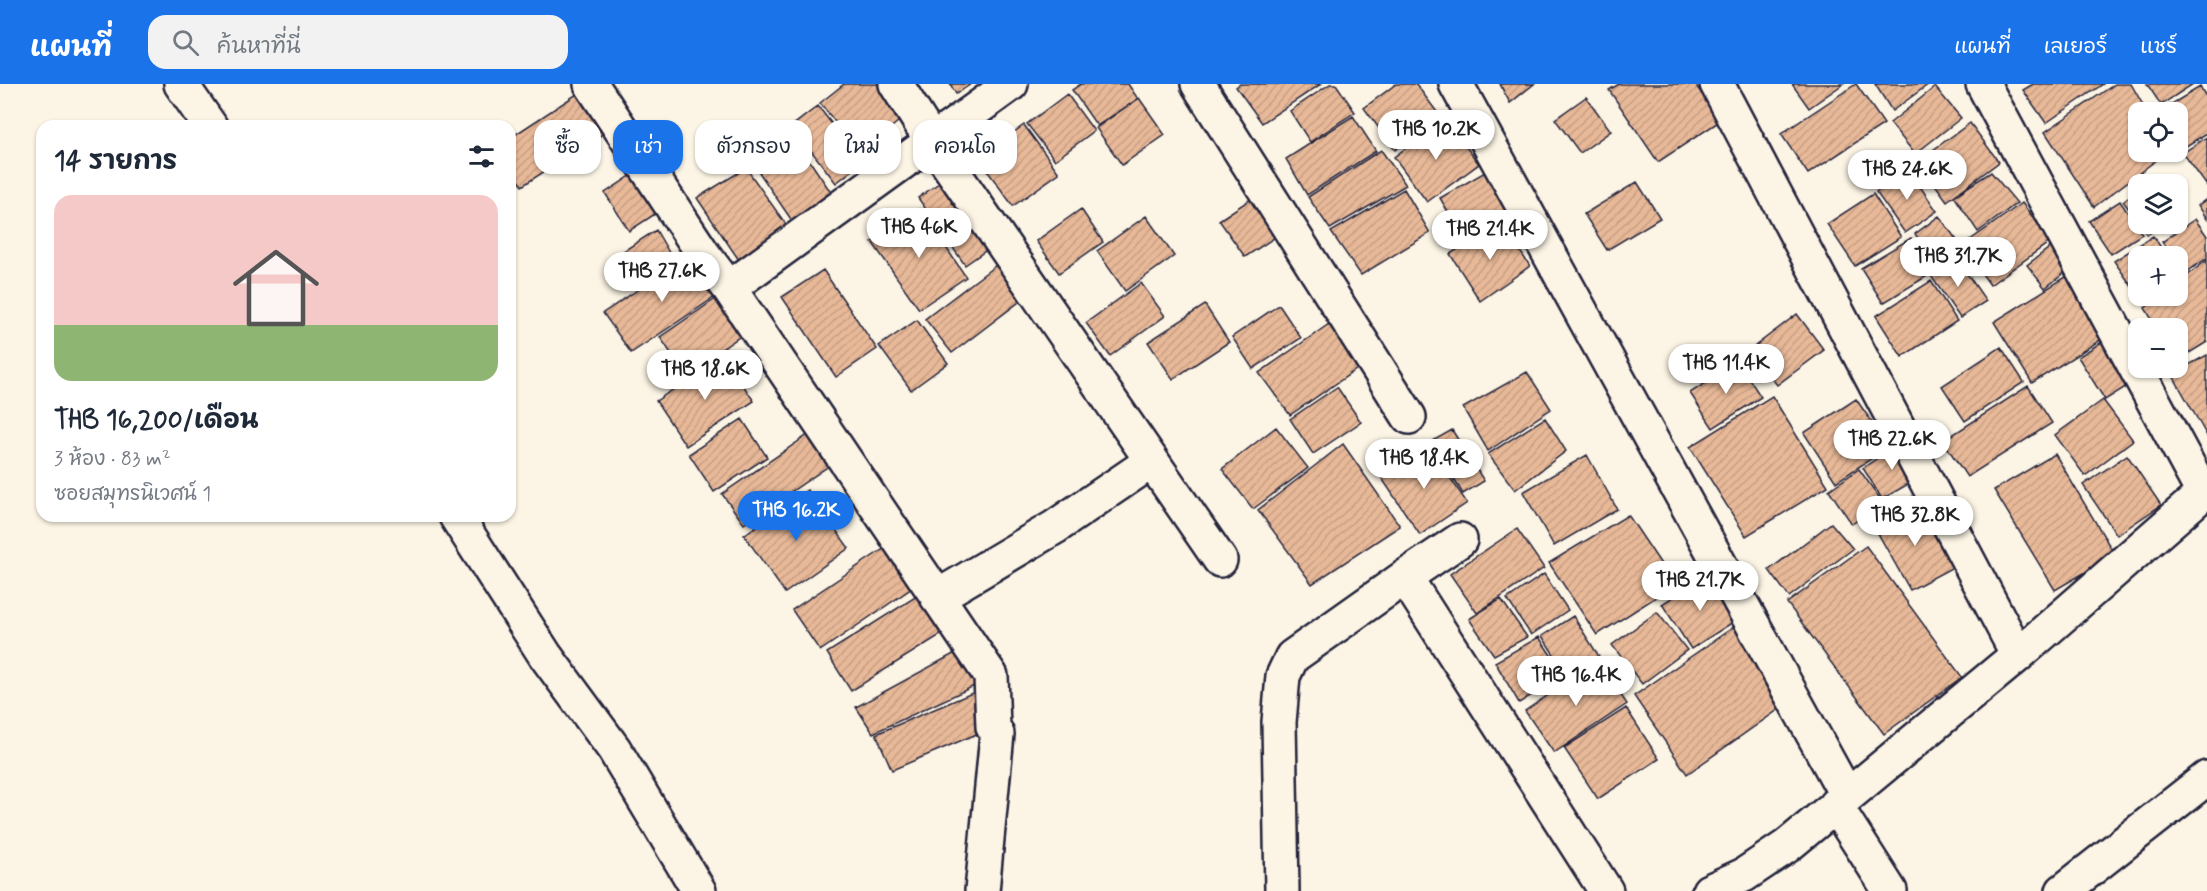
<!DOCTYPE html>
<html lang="th">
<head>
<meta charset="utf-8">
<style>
	:root { --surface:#fff; --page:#f2f2f3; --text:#1f2937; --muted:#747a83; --line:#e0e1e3; --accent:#1a73e8 }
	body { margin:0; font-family:Mynerve,"Playpen Sans Thai",sans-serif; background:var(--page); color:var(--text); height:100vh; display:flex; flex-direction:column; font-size:22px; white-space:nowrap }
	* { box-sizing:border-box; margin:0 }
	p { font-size:20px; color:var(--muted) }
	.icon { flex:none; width:33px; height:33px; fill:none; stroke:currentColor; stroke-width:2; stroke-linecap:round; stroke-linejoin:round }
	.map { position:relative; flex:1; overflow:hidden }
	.sheet { position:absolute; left:36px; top:36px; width:480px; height:402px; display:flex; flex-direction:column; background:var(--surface); border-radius:18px; box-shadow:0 2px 4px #0004 }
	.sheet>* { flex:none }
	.guide { position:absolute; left:534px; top:36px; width:570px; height:54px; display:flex; gap:12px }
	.tools { position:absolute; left:2128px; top:18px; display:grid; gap:12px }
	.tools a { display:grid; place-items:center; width:60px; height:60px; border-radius:12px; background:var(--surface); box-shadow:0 2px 4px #0004; font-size:30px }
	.price { position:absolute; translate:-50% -51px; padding:0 14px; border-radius:21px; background:#fff; color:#222; font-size:20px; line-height:39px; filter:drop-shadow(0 2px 3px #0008) }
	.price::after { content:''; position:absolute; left:50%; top:36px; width:18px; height:14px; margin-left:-9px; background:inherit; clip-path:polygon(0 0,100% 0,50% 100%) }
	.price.on { background:var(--accent); color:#fff }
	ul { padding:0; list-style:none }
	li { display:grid; align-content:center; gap:12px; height:318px; padding:0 18px }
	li+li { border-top:2px solid var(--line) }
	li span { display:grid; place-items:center; height:186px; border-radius:18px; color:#555 }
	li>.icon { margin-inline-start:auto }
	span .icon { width:108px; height:108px; fill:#fffc; stroke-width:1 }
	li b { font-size:26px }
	h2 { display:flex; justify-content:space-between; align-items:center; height:72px; padding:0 18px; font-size:26px }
	.pill { padding:0 21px; border-radius:18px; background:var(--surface); box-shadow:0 2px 4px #0004; font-size:21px; line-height:54px }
	.pill.on { background:var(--accent); color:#fff }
	header { display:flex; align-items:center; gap:36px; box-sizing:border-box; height:84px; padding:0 30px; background:var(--accent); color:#fff }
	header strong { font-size:28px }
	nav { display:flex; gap:33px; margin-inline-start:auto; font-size:21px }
	.search { width:420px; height:54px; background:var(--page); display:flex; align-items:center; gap:15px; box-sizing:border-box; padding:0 21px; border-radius:18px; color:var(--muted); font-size:22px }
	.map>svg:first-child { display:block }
	.building { fill:url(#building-hatch); stroke:#22223b; stroke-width:1.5 }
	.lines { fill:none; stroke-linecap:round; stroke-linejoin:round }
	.minor-casing { stroke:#22223b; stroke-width:38 }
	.minor { stroke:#fcf5e5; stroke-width:33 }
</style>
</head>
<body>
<header>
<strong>แผนที่</strong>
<div class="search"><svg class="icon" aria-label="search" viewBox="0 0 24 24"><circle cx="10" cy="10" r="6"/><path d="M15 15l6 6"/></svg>ค้นหาที่นี่</div>
<nav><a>แผนที่</a><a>เลเยอร์</a><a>แชร์</a></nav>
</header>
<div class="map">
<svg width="2207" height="807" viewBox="0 0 2207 807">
	<defs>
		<pattern id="building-hatch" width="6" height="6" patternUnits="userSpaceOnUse" patternTransform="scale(1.5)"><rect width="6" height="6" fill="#e8b998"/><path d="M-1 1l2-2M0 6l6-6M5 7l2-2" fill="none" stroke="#c79f84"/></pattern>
	</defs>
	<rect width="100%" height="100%" fill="#fcf5e5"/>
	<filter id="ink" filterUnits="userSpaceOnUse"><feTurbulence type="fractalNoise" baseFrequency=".0167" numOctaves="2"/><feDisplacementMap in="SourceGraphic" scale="12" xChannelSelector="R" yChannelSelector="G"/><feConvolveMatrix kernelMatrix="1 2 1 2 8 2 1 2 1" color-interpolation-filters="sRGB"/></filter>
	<g filter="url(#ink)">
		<path class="building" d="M844,0H877L904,33L860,69L820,19Z
			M950,0H971L956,10Z
			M1081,0H1128L1138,15L1097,42L1072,6Z
			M1240,0H1321L1262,39L1236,3Z
			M1330,0H1336L1355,28L1310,58L1290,27Z
			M1396,0H1416L1440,32L1395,66L1364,24Z
			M1500,0H1534L1510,19Z
			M1619,0H1695L1720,37L1658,78L1609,6Z
			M1792,0H1843L1809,24Z
			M1856,0L1884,40L1808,90L1781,50Z
			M1875,0H1929L1892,27Z
			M2033,0H2103L2046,39L2023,6Z
			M2115,0H2131L2147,28H2139V68H2167L2094,123L2045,48Z
			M2147,0H2193L2161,21Z
			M1935,3L1961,34L1915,70L1890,39Z
			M2200,3L2207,14V49L2183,64L2178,57V28L2160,27Z
			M586,4L612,44L522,102L510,84V54Z
			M1067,10L1094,47L1055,76L1027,40Z
			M1586,13L1611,47L1580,69L1555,35Z
			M1139,14L1165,51L1122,81L1096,44Z
			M818,22L862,79L836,99L792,42Z
			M1353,32L1376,67L1307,111L1286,75Z
			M1445,35L1479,80L1427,118L1394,73Z
			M1970,39L1999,78L1947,117L1918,77Z
			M1024,41L1059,89L1013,122L978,74Z
			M788,45L839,120L799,147L748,72Z
			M2207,53V102L2183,69Z
			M1381,66L1406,101L1330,145L1308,113Z
			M746,84L790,146L743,182L697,114Z
			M641,85L666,123L629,147L605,109Z
			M1908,85L1937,127L1905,149L1876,108Z
			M1485,88L1507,126L1462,152L1440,114Z
			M1991,88L2017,119L1978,148L1954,112Z
			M950,91L998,158L965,181L918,114Z
			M1637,98L1660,134L1607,166L1584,130Z
			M1404,105L1430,149L1361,191L1331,148Z
			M2139,105V139L2123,117Z
			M1260,109L1286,146L1245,173L1219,136Z
			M1873,110L1901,153L1855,182L1827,140Z
			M2207,115V135L2198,121Z
			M2120,117L2142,150L2111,170L2089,137Z
			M2022,119L2051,157L1990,201L1962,162Z
			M920,125L966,193L919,225L872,158Z
			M1081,125L1103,158L1059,189L1036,157Z
			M1146,132L1174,172L1125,207L1097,167Z
			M1939,132L1962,163L1937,181L1915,150Z
			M2195,135L2207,152V174L2184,190L2178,181V172H2172L2162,158Z
			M1501,139L1530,182L1480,217L1450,170Z
			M2139,140H2164L2147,151Z
			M656,146L675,179L641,199L622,168Z
			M2153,152L2167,172H2139V212H2151L2142,217L2114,177Z
			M1911,154L1932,189L1883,219L1861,184Z
			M2057,158L2075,181L2045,204L2027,181Z
			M693,169L721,209L631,269L603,229Z
			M1004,175L1031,209L952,269L925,235Z
			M1957,175L1986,217L1960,234L1931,192Z
			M2207,176V258L2178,276V244H2157L2145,224L2161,212H2178V199Z
			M823,186L877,265L836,293L782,213Z
			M2072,189L2110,250L2032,299L1994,238Z
			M1931,197L1957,237L1902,273L1876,232Z
			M1141,199L1165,232L1110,272L1086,239Z
			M720,212L745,249L685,290L660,253Z
			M1205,221L1229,258L1173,295L1148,258Z
			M1279,221L1301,254L1253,285L1232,253Z
			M1797,230L1824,266L1777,301L1750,266Z
			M917,236L948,279L911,306L879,262Z
			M1329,240L1360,283L1290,331L1259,289Z
			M2108,254L2135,297L2105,316L2078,273Z
			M2001,263L2024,298L1965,337L1942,302Z
			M2207,271V352L2172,290Z
			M723,272L754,317L686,362L656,317Z
			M1738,278L1761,313L1713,344L1690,309Z
			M1527,288L1551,325L1488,367L1463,324Z
			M2028,302L2052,339L1967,393L1943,357Z
			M1337,303L1361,338L1313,370L1290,335Z
			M1772,312L1828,402L1746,452L1690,363Z
			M1856,315L1889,363L1836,398L1804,349Z
			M2103,316L2133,356L2085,392L2055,351Z
			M1545,334L1566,367L1515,406L1488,370Z
			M742,335L767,373L714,408L689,370Z
			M1276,343L1308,384L1253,425L1222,385Z
			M1452,346L1484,397L1463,410L1431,358Z
			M812,348L833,379L744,440L722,410Z
			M1901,358L1921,393L1882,415L1863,384Z
			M1343,360L1400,442L1312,500L1258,426Z
			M1429,362L1467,419L1420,451L1381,393Z
			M2055,370L2115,471L2055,506L1994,406Z
			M1587,371L1617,425L1554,462L1523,408Z
			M2127,371L2161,421L2117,451L2083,401Z
			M1859,385L1883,419L1852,440L1829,406Z
			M807,406L849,464L785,509L744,451Z
			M1920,420L1955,482L1910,506L1875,444Z
			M1628,431L1675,501L1597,551L1549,479Z
			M1831,439L1853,465L1789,513L1769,486Z
			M1517,445L1544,484L1477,529L1450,490Z
			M888,462L915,502L820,567L792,526Z
			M1866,462L1962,593L1884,650L1787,519Z
			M1544,490L1568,526L1531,551L1507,515Z
			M1709,490L1738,535L1691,565L1662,520Z
			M920,510L945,548L851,607L827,569Z
			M1501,515L1527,553L1494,571L1469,535Z
			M1657,528L1687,566L1642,600L1612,561Z
			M1573,532L1600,574L1569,594L1542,552Z
			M1735,542L1785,621L1687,690L1634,612Z
			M1539,553L1564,591L1519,619L1495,578Z
			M959,567L983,598L873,649L856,623Z
			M1598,577L1627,620L1554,669L1525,627Z
			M977,607L993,643L892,686L876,650Z
			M1626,624L1659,675L1598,715L1564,664Z"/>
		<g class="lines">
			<defs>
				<path id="minor" d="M181,0L210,42
					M591,0L704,171L729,204L991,592L993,643L997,650L982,807
					M896,0L932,57L1220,476
					M1198,0L1409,333
					M1456,0L1847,712
					M1717,0L2018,571
					M1983,0L2203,409
					M729,204L1011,0
					M456,432L545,571L614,665L699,807
					M1405,493L1460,456
					M937,513L1055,443L1152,377
					M1835,721L1890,807
					M1282,807L1279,638L1283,592L1292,573L1405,493L1606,807
					M1709,807L1744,791L1787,762L2018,571L2207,406
					M2063,807L2207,694"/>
			</defs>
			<use href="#minor" class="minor-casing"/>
			<use href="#minor" class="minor"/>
		</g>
	</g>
</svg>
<div class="tools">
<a><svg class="icon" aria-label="locate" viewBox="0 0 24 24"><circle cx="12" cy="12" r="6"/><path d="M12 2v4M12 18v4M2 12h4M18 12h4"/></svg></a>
<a><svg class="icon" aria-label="layers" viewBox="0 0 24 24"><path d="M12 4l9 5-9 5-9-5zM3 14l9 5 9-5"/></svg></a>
<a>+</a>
<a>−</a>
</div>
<b class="price" style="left:1436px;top:77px">THB 10.2K</b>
<b class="price" style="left:1907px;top:117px">THB 24.6K</b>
<b class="price" style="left:919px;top:175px">THB 46K</b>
<b class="price" style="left:1490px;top:177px">THB 21.4K</b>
<b class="price" style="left:1958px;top:204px">THB 31.7K</b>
<b class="price" style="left:662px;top:219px">THB 27.6K</b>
<b class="price" style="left:1726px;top:311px">THB 11.4K</b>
<b class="price" style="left:705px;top:317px">THB 18.6K</b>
<b class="price" style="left:1892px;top:387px">THB 22.6K</b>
<b class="price" style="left:1424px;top:406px">THB 18.4K</b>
<b class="price on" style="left:796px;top:458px">THB 16.2K</b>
<b class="price" style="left:1915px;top:463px">THB 32.8K</b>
<b class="price" style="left:1700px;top:528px">THB 21.7K</b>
<b class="price" style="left:1576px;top:623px">THB 16.4K</b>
<div class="guide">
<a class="pill">ซื้อ</a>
<a class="pill on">เช่า</a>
<a class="pill">ตัวกรอง</a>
<a class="pill">ใหม่</a>
<a class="pill">คอนโด</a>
</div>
<section class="sheet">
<h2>14 รายการ<svg class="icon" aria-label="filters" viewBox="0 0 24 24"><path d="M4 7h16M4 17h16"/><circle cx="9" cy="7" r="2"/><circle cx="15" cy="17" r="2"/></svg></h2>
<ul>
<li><span style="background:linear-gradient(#f6c9c9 70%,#8fb573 0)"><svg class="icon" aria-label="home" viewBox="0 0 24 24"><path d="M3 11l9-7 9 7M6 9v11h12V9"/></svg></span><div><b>THB 16,200/เดือน</b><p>3 ห้อง · 83 m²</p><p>ซอยสมุทรนิเวศน์ 1</p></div></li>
</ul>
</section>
</div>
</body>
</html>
